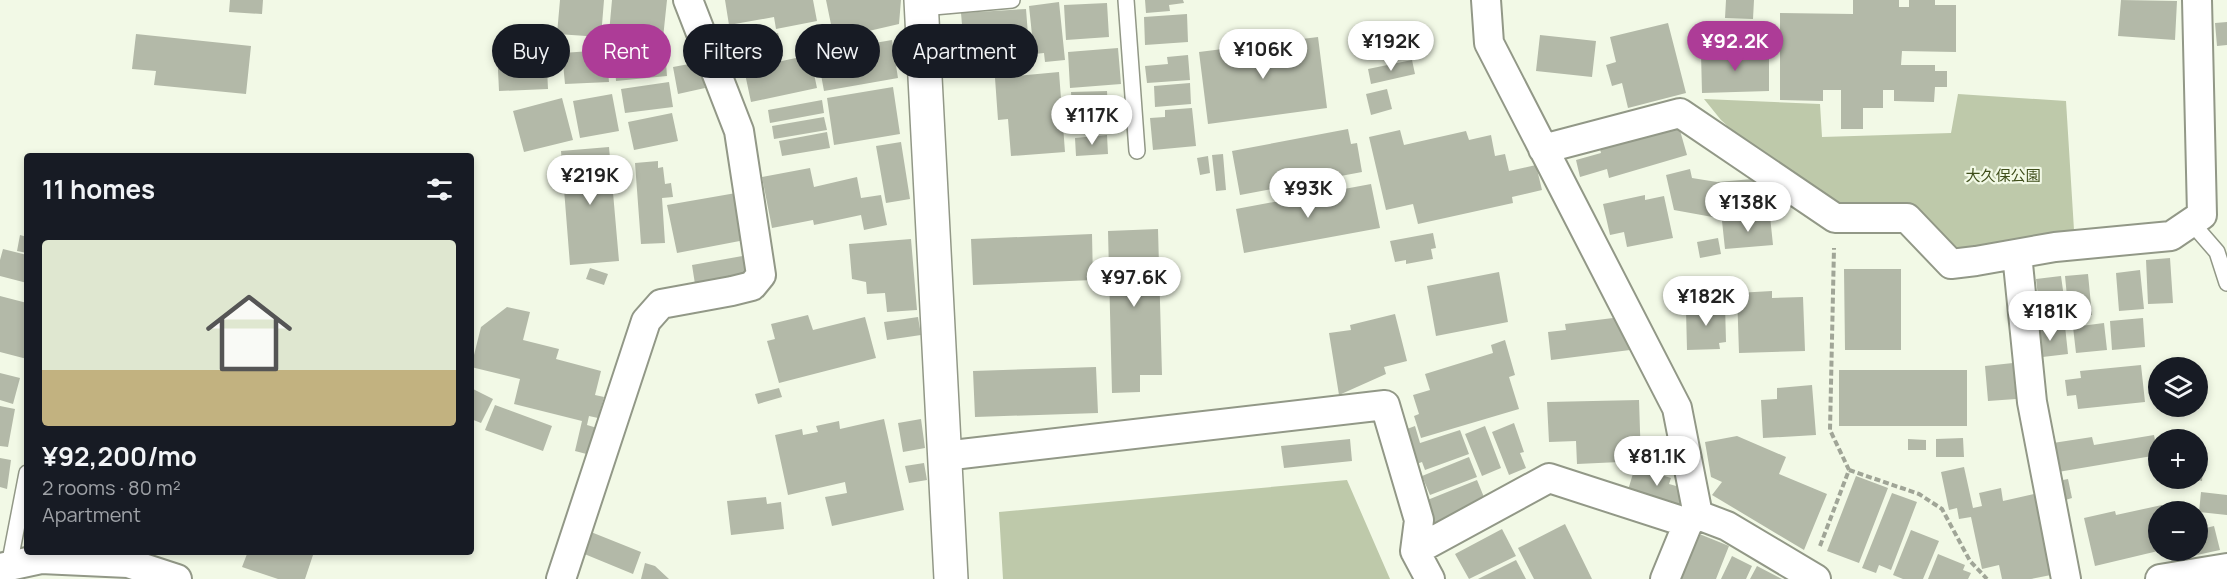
<!DOCTYPE html>
<html lang="en">
<head>
<meta charset="utf-8">
<style>
	:root { --surface:#171b24; --page:#20242c; --text:#f1f3f6; --muted:#9ea1a6; --accent:#ad3c97 }
	body { margin:0; font-family:Manrope,"Noto Sans JP",sans-serif; background:var(--page); color:var(--text); height:100vh; display:flex; flex-direction:column; font-size:22px; white-space:nowrap }
	* { box-sizing:border-box; margin:0 }
	p { font-size:20px; color:var(--muted) }
	.icon { flex:none; width:33px; height:33px; fill:none; stroke:currentColor; stroke-width:2; stroke-linecap:round; stroke-linejoin:round }
	.map { position:relative; flex:1; overflow:hidden }
	.drawer { position:absolute; left:24px; top:153px; width:450px; height:402px; display:flex; flex-direction:column; background:var(--surface); border-radius:6px; box-shadow:0 3px 9px #0003 }
	.drawer>* { flex:none }
	.banner { position:absolute; left:492px; top:24px; width:570px; height:54px; display:flex; gap:12px }
	.controls { position:absolute; left:2148px; top:357px; display:grid; gap:12px }
	.controls a { display:grid; place-items:center; width:60px; height:60px; border-radius:50%; background:var(--surface); box-shadow:0 3px 9px #0003; font-size:30px }
	.price { position:absolute; translate:-50% -51px; padding:0 14px; border-radius:21px; background:#fff; color:#222; font-size:20px; line-height:39px; filter:drop-shadow(0 2px 3px #0008) }
	.price::after { content:''; position:absolute; left:50%; top:36px; width:18px; height:14px; margin-left:-9px; background:inherit; clip-path:polygon(0 0,100% 0,50% 100%) }
	.price.on { background:var(--accent); color:#fff }
	ul { padding:0; list-style:none }
	li { display:grid; align-content:center; gap:12px; height:318px; padding:0 18px }
	li span { display:grid; place-items:center; height:186px; border-radius:6px; color:#555 }
	li>.icon { margin-inline-start:auto }
	span .icon { width:108px; height:108px; fill:#fffc; stroke-width:1 }
	li b { font-size:26px }
	h2 { display:flex; justify-content:space-between; align-items:center; height:72px; padding:0 18px; font-size:26px }
	.pill { padding:0 21px; border-radius:27px; background:var(--surface); box-shadow:0 3px 9px #0003; font-size:21px; line-height:54px }
	.pill.on { background:var(--accent); color:#fff }
	.map>svg:first-child { display:block }
	.green { fill:#bec9aa }
	.building { fill:#b3b9a8 }
	.lines { fill:none; stroke-linecap:round; stroke-linejoin:round }
	.service-casing { stroke:#929887; stroke-width:18 }
	.minor-casing { stroke:#929887; stroke-width:32 }
	.tertiary-casing { stroke:#929887; stroke-width:36 }
	.path { stroke:#a0a597; stroke-width:4; stroke-dasharray:6 3; stroke-linecap:butt }
	.service { stroke:#fff; stroke-width:15 }
	.minor { stroke:#fff; stroke-width:28 }
	.tertiary { stroke:#fff; stroke-width:33 }
	.labels { text-anchor:middle; dominant-baseline:central; stroke-width:4.5; stroke-linejoin:round; paint-order:stroke }
	.park-label { font-size:15px; fill:#3f4e1b; stroke:#f2f9e6 }
</style>
</head>
<body>
<div class="map">
<svg width="2227" height="579" viewBox="0 0 2227 579">
	<rect width="100%" height="100%" fill="#f2f9e6"/>
	<path class="green" d="M1958,94L2066,101L2074,230L1970,249L1945,246L1910,204L1841,207L1734,132L1721,120L1704,99L1820,104L1822,137L1951,133Z
		M1347,480L1390,579H1003L999,512Z"/>
	<path class="building" d="M230,0H263L262,14L229,12Z
		M560,0H604L601,37L557,34Z
		M612,0H667L663,38L609,33Z
		M725,0H813L817,21L776,29L774,17L729,25Z
		M826,0H901L899,24L834,39Z
		M1145,0H1183L1184,3L1169,5L1170,11L1146,13Z
		M1726,0H1754L1753,19L1725,18Z
		M1853,0H1899V7H1909V0H1935V5H1956V52L1902,51L1901,65H1935V71H1947V87H1935L1934,102L1894,101V90H1883V108H1863V129H1841V90H1823V101L1780,100V13L1853,14Z
		M2121,0L2177,1L2175,40L2118,36Z
		M1059,2L1065,60L1045,62L1044,53L1034,54L1029,6Z
		M1107,3L1109,37L1066,40L1064,5Z
		M1026,9L1028,35L995,37V34L963,36L961,13Z
		M1187,14L1188,42L1145,45L1144,17Z
		M2227,22V45L2217,46L2215,23Z
		M1668,23L1686,93L1628,108L1622,83L1612,86L1606,65L1616,62L1610,37Z
		M778,33L783,56L752,63L747,40Z
		M136,34L251,46L246,94L154,85L156,71L132,69Z
		M1540,35L1596,41L1592,77L1536,71Z
		M1318,37L1327,108L1208,124L1199,52Z
		M892,40L898,78L824,91L817,53Z
		M1027,41L1029,67L964,73L962,54L984,53L983,45Z
		M546,46L548,89L499,91L497,49Z
		M1118,48L1121,84L1070,88L1068,52Z
		M606,50L609,82L565,84L562,53Z
		M665,50L667,76L616,81L614,54Z
		M1769,51V91L1702,93L1701,53Z
		M810,55L817,88L751,102L744,69Z
		M1188,55L1190,80L1147,83L1145,66L1168,64L1167,57Z
		M1412,60L1415,74L1371,84L1368,69Z
		M700,62L705,88L678,94L673,67Z
		M1059,72L1065,152L1011,156L1008,119L998,120L995,78Z
		M669,82L673,107L625,113L621,89Z
		M1190,83L1191,104L1155,107L1154,86Z
		M893,87L900,134L834,145L827,98Z
		M1387,89L1392,109L1371,115L1366,94Z
		M1107,91L1108,109L1072,111L1071,92Z
		M612,94L619,131L580,138L573,101Z
		M562,98L573,140L524,152L513,111Z
		M822,100L824,113L770,123L768,110Z
		M1192,108L1196,146L1153,150L1150,118L1165,117V110Z
		M1108,112L1110,131L1074,133L1072,114Z
		M672,113L678,141L634,150L628,122Z
		M824,117L827,130L774,139L772,126Z
		M1679,127L1687,155L1609,178L1607,169L1580,177L1576,160L1601,153L1600,149Z
		M1348,129L1351,144L1357,143L1362,172L1240,195L1232,151Z
		M1400,130L1404,145L1466,131L1469,140L1491,135L1495,156L1505,154L1509,171L1536,165L1542,190L1512,197L1513,203L1418,224L1413,204L1386,210L1369,137Z
		M827,132L830,148L782,156L779,141Z
		M1107,135L1108,154L1076,156L1075,138Z
		M901,142L910,199L886,203L876,146Z
		M609,147L619,261L570,265L561,151Z
		M1223,154L1226,190L1216,191L1212,155Z
		M1208,156L1210,173L1200,175L1197,158Z
		M658,161V168L663,167L665,184L671,183L673,197L662,198L665,243L641,244L635,163Z
		M810,168L814,187L857,177L861,198L881,195L887,225L864,230L861,215L814,225L813,220L772,228L762,177Z
		M1690,169L1692,178L1717,182L1753,179L1782,211L1718,218L1674,210L1666,175Z
		M1371,184L1380,228L1244,253L1236,209Z
		M736,193L745,240L677,253L667,205Z
		M1645,195V200L1664,196L1673,238L1627,247L1624,232L1610,235L1603,204Z
		M1770,216L1773,245L1725,249L1722,221Z
		M1158,229L1162,375H1140V392L1112,393L1108,231Z
		M1433,233L1436,248L1431,249L1433,259L1406,264V260L1395,262L1390,241Z
		M1092,234L1093,280L973,285L971,239Z
		M20,235L27,237V253L17,251Z
		M1718,238L1721,254L1700,258L1697,242Z
		M911,239L917,310L887,312L885,293L867,294L866,282L852,279L849,244Z
		M3,249L27,255V283L0,276V260Z
		M748,255L751,274L695,284L692,265Z
		M2170,258L2173,303L2148,304L2146,260Z
		M590,268L608,274L604,285L586,279Z
		M1844,269H1901V350H1845Z
		M2140,270L2144,309L2119,311L2116,273Z
		M1499,272L1508,322L1436,336L1427,286Z
		M2088,274L2092,315L2069,317L2065,276Z
		M2061,276L2067,319L2041,322L2036,279Z
		M1772,291V298L1803,297L1805,351L1739,353L1737,293Z
		M0,296L27,303V359L0,352Z
		M1703,304H1725L1726,342L1719,343L1720,349L1687,350L1686,310H1703Z
		M507,307L530,312L523,340L559,349L556,359L601,371L595,395L604,397L598,418L589,416L587,425L604,430L598,457L575,451L582,421L514,404L520,379L471,367L481,327Z
		M1395,314L1407,361L1384,367L1386,374L1339,395L1329,333L1351,330L1350,325Z
		M808,315L813,330L865,317L876,358L779,383L767,341L775,339L771,324Z
		M918,317L921,335L887,340L884,322Z
		M1621,317L1623,334L1629,333L1630,350L1551,360L1548,332L1566,330L1565,324Z
		M2143,318L2145,347L2112,350L2110,321Z
		M2104,323L2107,350L2076,353L2073,327Z
		M2065,326L2068,354L2034,358L2031,330Z
		M1505,340L1515,375L1509,377L1519,409L1421,438L1414,416L1419,414L1413,395L1430,390L1425,374L1493,353L1491,345Z
		M2013,363L2016,399L1988,401L1985,366Z
		M2141,365L2145,402L2078,409L2076,395L2067,396L2065,380L2081,378L2080,371Z
		M1096,367L1098,413L975,417L973,371Z
		M1839,370H1967V426H1839Z
		M0,373L20,378L13,404L0,400Z
		M1812,385L1816,435L1763,438L1761,400L1777,399V388Z
		M471,388L493,399L481,423L471,419Z
		M779,388L782,397L758,404L755,394Z
		M1639,400L1641,461L1577,464L1576,441L1549,442L1547,402Z
		M495,405L552,426L543,451L485,430Z
		M0,406L15,409L8,447L0,446Z
		M884,419L904,510L832,526L825,497L847,493L845,482L788,495L775,435L802,429L803,435L818,432L816,426L839,421L840,429Z
		M921,419L925,448L903,452L898,423Z
		M1514,423L1524,452L1520,453L1526,468L1509,475L1492,432Z
		M1415,426L1420,443L1460,430L1469,454L1425,470L1422,462L1411,466L1399,432Z
		M1485,426L1501,468L1482,476L1465,434Z
		M2154,435L2158,455L2058,472L2053,443L2092,437L2094,445Z
		M1737,436L1786,457L1779,474L1827,494L1804,550L1712,495L1722,482L1711,477L1705,442Z
		M1963,438L1964,457H1936V439Z
		M1350,439L1352,461L1284,468L1281,446Z
		M1908,439L1926,440V450H1908Z
		M2198,455H2204L2202,481L2198,480Z
		M1469,457L1477,477L1430,495L1422,476Z
		M0,458L11,460L7,489L0,487Z
		M924,463L927,480L909,483L905,466Z
		M1635,467L1671,478L1669,484L1687,489L1681,507L1628,490Z
		M1964,467L1973,508L1982,506L1979,493L2001,488L2003,501L2039,493L2056,574L2031,579H2002L1999,565L1982,569L1971,517L1959,519L1957,508L1949,510L1941,472Z
		M1856,476L1888,488L1859,563L1827,551Z
		M2068,479L2072,498L2062,501L2058,481Z
		M1477,480L1488,507L1455,515L1434,523L1425,501Z
		M2201,492L2227,495V515L2199,512Z
		M1892,493L1917,502L1891,570L1879,565L1876,573L1862,568Z
		M766,497L767,504L781,502L784,529L731,535L727,501Z
		M2162,505L2163,512H2158V551L2095,566L2084,518L2115,511L2116,515Z
		M1565,524L1592,579H1534L1518,548Z
		M2214,526L2220,550L2183,558L2181,550H2198V530Z
		M1502,529L1516,556L1469,579L1455,554Z
		M1911,530L1939,541L1923,579H1903L1893,575Z
		M591,532L641,552L633,574L582,553Z
		M1697,533L1729,546L1716,579H1678Z
		M241,552H314L305,579H278L242,567L247,554Z
		M1938,554L1965,565L1963,570L1971,573L1968,579H1928Z
		M1732,556L1752,566L1746,579H1721Z
		M1516,560L1526,579H1478Z
		M645,563L655,566L669,579H641Z
		M1757,566L1782,579H1750Z"/>
	<g class="lines">
		<defs>
			<path id="service" d="M1126,0L1137,151
				M922,8L1012,0
				M2191,222L2217,252L2227,283
				M9,566L27,473"/>
			<path id="minor" d="M1486,0L1489,43L1677,408L1698,515L1688,523L1665,579
				M1543,149L1680,113L1835,218H1907L1951,264L1976,261L2055,247L2171,236L2202,215L2197,0
				M2017,254L2032,402L2066,579
				M944,456L1385,405L1419,520L1415,551L1430,579
				M1698,515L1727,526L1816,579
				M1415,551L1549,478L1688,523
				M0,568L41,559L128,563L177,579
				M561,579L646,321L661,304L732,291L752,286L761,275L739,131L688,0
				M2160,579L2227,568"/>
			<path id="tertiary" d="M921,0L951,579"/>
		</defs>
		<use href="#service" class="service-casing"/>
		<use href="#minor" class="minor-casing"/>
		<use href="#tertiary" class="tertiary-casing"/>
		<path class="path" d="M1849,470L1919,494L1942,509L1970,561L1987,579
			M1820,546L1849,470L1830,430L1834,248"/>
		<use href="#service" class="service"/>
		<use href="#minor" class="minor"/>
		<use href="#tertiary" class="tertiary"/>
	</g>
	<g class="labels">
		<g class="park-label">
			<text x="2003" y="175">大久保公園</text>
		</g>
	</g>
</svg>
<div class="controls">
<a><svg class="icon" aria-label="layers" viewBox="0 0 24 24"><path d="M12 4l9 5-9 5-9-5zM3 14l9 5 9-5"/></svg></a>
<a>+</a>
<a>−</a>
</div>
<b class="price" style="left:1391px;top:72px">¥192K</b>
<b class="price on" style="left:1735px;top:72px">¥92.2K</b>
<b class="price" style="left:1263px;top:80px">¥106K</b>
<b class="price" style="left:1092px;top:146px">¥117K</b>
<b class="price" style="left:590px;top:206px">¥219K</b>
<b class="price" style="left:1308px;top:219px">¥93K</b>
<b class="price" style="left:1748px;top:233px">¥138K</b>
<b class="price" style="left:1134px;top:308px">¥97.6K</b>
<b class="price" style="left:1706px;top:327px">¥182K</b>
<b class="price" style="left:2050px;top:342px">¥181K</b>
<b class="price" style="left:1657px;top:487px">¥81.1K</b>
<div class="banner">
<a class="pill">Buy</a>
<a class="pill on">Rent</a>
<a class="pill">Filters</a>
<a class="pill">New</a>
<a class="pill">Apartment</a>
</div>
<section class="drawer">
<h2>11 homes<svg class="icon" aria-label="filters" viewBox="0 0 24 24"><path d="M4 7h16M4 17h16"/><circle cx="9" cy="7" r="2"/><circle cx="15" cy="17" r="2"/></svg></h2>
<ul>
<li><span style="background:linear-gradient(#dfe7d0 70%,#c2b280 0)"><svg class="icon" aria-label="home" viewBox="0 0 24 24"><path d="M3 11l9-7 9 7M6 9v11h12V9"/></svg></span><div><b>¥92,200/mo</b><p>2 rooms · 80 m²</p><p>Apartment</p></div></li>
</ul>
</section>
</div>
</body>
</html>
